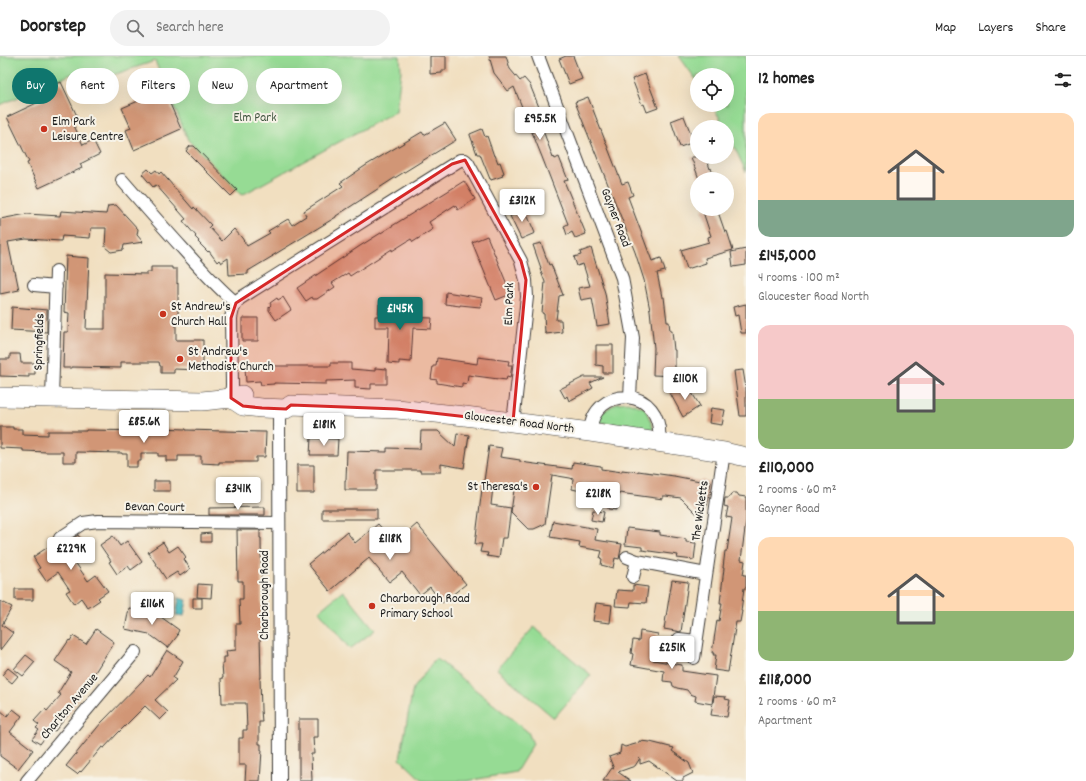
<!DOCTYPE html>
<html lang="en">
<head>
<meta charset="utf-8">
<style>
	:root { --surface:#fff; --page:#f2f2f2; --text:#222; --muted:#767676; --line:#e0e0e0; --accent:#0f766e }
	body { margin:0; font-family:Dekko,sans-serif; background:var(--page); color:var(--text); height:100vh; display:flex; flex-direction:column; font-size:15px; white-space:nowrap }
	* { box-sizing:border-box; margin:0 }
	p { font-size:13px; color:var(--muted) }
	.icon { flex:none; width:22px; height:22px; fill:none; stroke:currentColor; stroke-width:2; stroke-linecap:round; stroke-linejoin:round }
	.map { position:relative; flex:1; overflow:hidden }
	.drawer { display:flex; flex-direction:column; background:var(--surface); width:340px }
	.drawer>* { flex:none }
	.guide { position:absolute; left:12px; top:12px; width:380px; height:36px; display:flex; gap:8px }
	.fabs { position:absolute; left:690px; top:12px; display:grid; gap:8px }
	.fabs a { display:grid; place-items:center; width:44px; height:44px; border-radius:50%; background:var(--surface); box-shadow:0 4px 16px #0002; font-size:20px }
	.price { position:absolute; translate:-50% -34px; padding:0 9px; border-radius:4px; background:#fff; color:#222; font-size:13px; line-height:26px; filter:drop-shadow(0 1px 2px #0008) }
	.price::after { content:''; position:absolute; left:50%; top:24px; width:12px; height:9px; margin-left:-6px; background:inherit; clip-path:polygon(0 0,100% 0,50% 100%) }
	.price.active { background:var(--accent); color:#fff }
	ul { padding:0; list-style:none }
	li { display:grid; align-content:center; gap:8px; height:212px; padding:0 12px }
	li span { display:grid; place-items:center; height:124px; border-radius:12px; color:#555 }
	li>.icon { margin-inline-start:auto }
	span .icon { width:72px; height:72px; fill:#fffc; stroke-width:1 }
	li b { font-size:17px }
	h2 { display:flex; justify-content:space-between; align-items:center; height:48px; padding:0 12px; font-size:17px }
	.pill { padding:0 14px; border-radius:18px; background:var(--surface); box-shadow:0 4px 16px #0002; font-size:14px; line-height:36px }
	.pill.active { background:var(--accent); color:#fff }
	header { display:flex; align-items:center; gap:24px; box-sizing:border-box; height:56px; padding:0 20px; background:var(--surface); border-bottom:1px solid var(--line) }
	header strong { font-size:19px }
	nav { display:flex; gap:22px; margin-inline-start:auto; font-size:14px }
	.search { width:280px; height:36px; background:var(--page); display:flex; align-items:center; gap:10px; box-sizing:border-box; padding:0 14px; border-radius:22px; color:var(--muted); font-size:15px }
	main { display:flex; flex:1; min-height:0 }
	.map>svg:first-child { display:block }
	.green { fill:#96db94; stroke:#597c58 }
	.water { fill:#46b6bd; stroke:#31696c }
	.building { fill:#d19676 }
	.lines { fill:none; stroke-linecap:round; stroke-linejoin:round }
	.street-casing { stroke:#3c3935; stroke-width:14 }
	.primary-casing { stroke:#3c3935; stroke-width:20 }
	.street { stroke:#fff; stroke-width:12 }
	.primary { stroke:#fff; stroke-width:19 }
	.marked { fill:#d62828; fill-opacity:0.2; stroke:#d62828; stroke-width:3; stroke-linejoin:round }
	.poi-dot { fill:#c8321e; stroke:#f7f3e8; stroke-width:1.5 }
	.labels { text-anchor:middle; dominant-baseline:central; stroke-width:4; stroke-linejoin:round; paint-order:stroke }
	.park-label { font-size:13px; fill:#415540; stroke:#f7f3e8 }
	.poi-label { font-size:13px; fill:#1c1c1c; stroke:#f7f3e8; text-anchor:start }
	.street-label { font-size:13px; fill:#1c1c1c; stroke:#f7f3e8 }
</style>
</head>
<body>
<header>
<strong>Doorstep</strong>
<div class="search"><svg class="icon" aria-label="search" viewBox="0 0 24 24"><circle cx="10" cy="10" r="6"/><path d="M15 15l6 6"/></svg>Search here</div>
<nav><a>Map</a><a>Layers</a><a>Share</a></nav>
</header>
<main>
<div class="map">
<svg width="746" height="725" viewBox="0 0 746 725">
	<rect width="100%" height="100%" fill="#f7f3e8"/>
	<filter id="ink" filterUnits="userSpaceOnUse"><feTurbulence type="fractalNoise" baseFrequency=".025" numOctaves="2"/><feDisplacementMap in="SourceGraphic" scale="8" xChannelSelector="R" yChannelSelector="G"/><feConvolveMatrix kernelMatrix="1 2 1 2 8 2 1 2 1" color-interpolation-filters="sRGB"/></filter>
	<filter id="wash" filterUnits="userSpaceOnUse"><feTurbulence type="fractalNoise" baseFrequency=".012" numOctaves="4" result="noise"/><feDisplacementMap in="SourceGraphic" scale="16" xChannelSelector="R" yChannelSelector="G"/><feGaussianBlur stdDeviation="0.9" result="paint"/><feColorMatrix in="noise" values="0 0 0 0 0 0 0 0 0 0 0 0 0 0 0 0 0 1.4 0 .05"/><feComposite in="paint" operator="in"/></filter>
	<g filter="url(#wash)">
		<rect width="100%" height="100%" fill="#f1dfc0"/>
		<path class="green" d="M0,0H400L401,15L396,55L242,139L188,84L155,5L101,23L86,15L81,14L0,49Z
			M679,0H746V116L727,75V71H725L712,49H727V19H697V25Z
			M628,346L645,352L654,374L597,366L601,357L617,347Z
			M343,535L375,574L350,593L319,555Z
			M534,571L591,619L554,662L497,613Z
			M436,602L528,676L533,688L516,716L467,725H423L400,703L413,632Z"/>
		<path class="water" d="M179,542L187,544L184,560L176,559Z"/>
		<g id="blocks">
			<path class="building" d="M430,0H446V14H442V17L430,18Z
				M489,0H506L510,13L520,25L524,22L530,29L543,61L539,62L540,66L553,102L554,101L555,103L559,101L568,124L564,125L586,178L575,182L572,176L567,179L564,170L568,168L542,101L514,31L508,35L494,17Z
				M566,0H573L582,23L569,28L559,3Z
				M645,18L658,52L647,56L644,48L642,49L632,23Z
				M61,26L77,60L71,63L83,89L93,84L100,98L80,108L82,112L39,132L27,107L29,106L7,61L43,44L40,36Z
				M164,34L181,73L134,94L126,74L131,72L122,52Z
				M588,41L622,128L628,126L633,139L628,141L652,205L661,202L665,215L657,217L662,241H664L667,266H669L670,275H672L674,294H675V320L653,319L654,292L650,254L644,224L635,196L575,46Z
				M684,60L694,86L680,91L671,65Z
				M445,67L456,84L393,123L336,160V161L272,200H273L248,215V218L229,219L228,202L221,207L219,204L217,206L209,195L208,196L198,186L199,185L195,181L196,180L183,165L186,163L156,129L153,131L142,118L148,113L152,117L156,114L159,118L161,116L193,153L194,151L211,169L209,171L222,185L234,173L242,182L247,190L270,177L268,175L288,163L292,169L306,160L304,155L343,130L340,127L365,110L422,76L424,79Z
				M482,73L485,81L487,80L494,100L495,99L498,107L500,106L504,117L502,118L503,120L491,124V123H490L480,98H477L470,79V78Z
				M190,90H194L237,134L231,140L186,95Z
				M691,101H706L710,113L711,112L714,123H699Z
				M464,125L475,143L458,154L455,149L429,166L433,173L413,186L411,183L392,195V193L350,220L348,217L332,227L335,231L317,243H313L312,241L306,245L297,232L360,190Z
				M116,149L138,173L137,179L143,186L124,189L123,194L111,196L105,191L106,172H91L90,182L62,180L61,185L26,183L8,186L14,215H15L19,234L0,238V163L27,158L60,160L61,155L106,158L108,150Z
				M523,149L535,177L521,183L510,160L516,158L514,152Z
				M702,153H717L725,176L727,175L733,194L705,202L706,207L687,213L681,194L709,186L708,181L711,180Z
				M487,180L511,238L496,244L472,186Z
				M541,187L549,209L551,208L563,239L559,240L556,264H561L562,276L546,278V277H545L544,258L542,257L545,226L540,213L541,212L533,189Z
				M591,192L605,237L610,268L597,270L592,242L581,244L578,232L590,230L583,208L577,210L574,201L581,199L580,196Z
				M746,193V209L733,211L731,196Z
				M66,200L89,202L86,273H105V217L147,218V216H151V211H172V213H177V228L178,227V265H176V284H203V308H200V314L174,313V317H161V310H160L159,306H121V312L72,311V312H63L64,276H68L69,257L64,256Z
				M446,236L482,242L480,251L460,249V250L445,248Z
				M283,241L291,254L276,264L269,254V251L271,249L270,247L277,242L278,244Z
				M379,248L402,249V261L432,262L431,273L413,272L411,306L399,305V308L388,307L389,271H375V260H378Z
				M746,248V277H741L738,259L735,260L733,251Z
				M12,251L47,254V276L11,274Z
				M242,262H258V285H242Z
				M596,289H613V317H603V310L596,309Z
				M10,298H20L21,307H35V318H29V321L0,320V303H10Z
				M478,301L509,305L508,309H512L510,322L507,321L506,324L468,319L467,328L462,327V331L437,327V324L431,323L433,310H436L437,302L477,308Z
				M331,307H351V313L375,315V312L387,313V328H371V333L355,332V324L326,325V328L274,327V328L261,329L260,325L246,326L245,311L273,309V310H331Z
				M743,314L746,332V360H740L734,315Z
				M584,321H603L590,327L593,332L569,345L567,340L565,342L560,333Z
				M681,330L684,335L689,332L700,350L683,361L670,337Z
				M711,352L725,354L722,369L709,367Z
				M0,371H13V373H22V378L48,379V375H86V374L158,375V372L186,373V374L263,376H266L265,401H256V406H219V408L201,407V400H178V405H166V400H158V397H141V405H137V411H127V398H122V397L76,396V406H63V396H48L23,395V393L0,392Z
				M421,375H438L455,391L457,377L469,379L464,412L441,408V416H420V414H376V434H345V424H346L347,395L387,396V392L420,393Z
				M311,382L338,383L337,399H310Z
				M489,390L502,392L500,401L520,404V406L572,413L573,406L601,410V413L622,416V414L638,416V415L674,420L700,425V424L711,426L707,450L699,448L697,458L681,442L666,440H663V443L619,437L616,454L608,453L611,432L582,427L581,435L572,433L573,423L570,422L552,419L545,468L534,473H528L511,456L514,434L493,431L491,449L511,452L507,482H502L499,502L487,500L488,497L480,496L482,488H475L483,425H484Z
				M297,409H314V437H297Z
				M154,425H170V435H154Z
				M732,437H737L739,440L746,441V465L741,504L745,505L743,519H746V532H744L741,555H742L740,566H736L728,616L714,614L716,599H713L714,597H712L717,564L719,565L722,547H720L724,512H723L725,495H727L732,462L726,461L728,451L724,450L725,442H729Z
				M265,451V459H209V452Z
				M322,453H377V463H322Z
				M593,454L604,456L602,466L591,464Z
				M553,465L597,473L595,484L622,488L619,503L615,502L613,512L601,509L602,503L600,502L602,495L579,491L580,486L550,481Z
				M378,468L395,487L417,468L466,528L442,547L430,531L420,539L402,516L389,526L369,502L330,535L308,508L347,476L355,487Z
				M627,472L660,476V479L686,483V486L696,487L694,504L677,502L678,499L642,494V491L625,489Z
				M237,474H260V482H261L262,579H260L261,622H260L261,654L262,666H259V688H261V694H262L260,725H245L246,709H239V682H243V674H247L246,647H222L221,622H223L222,607H224V601H227L226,595L236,594V568H240L239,543H243V525H238Z
				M211,477V486H201V478Z
				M78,479L90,496L75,506L88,525L96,519L108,535L98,542L100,544L88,552L81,542L74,548L66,536L70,534L58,516L46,525L38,513L40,512L33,501L54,487L59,492Z
				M113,480L120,490L127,485L142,506L131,514L128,510L117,518L109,506L111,505L100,489Z
				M163,486L169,496L178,490L186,501L184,503L190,513L180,520L177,516L166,523L148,496Z
				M672,524L688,526L681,576L664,573Z
				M198,528L212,529L211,542L197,541Z
				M633,529L648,531L646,547L631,546L630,551L615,550L617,534L633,535Z
				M15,533H33V544H15Z
				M193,542H202V552H193Z
				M0,545L12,551L2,569L13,577L0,594Z
				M596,547L612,549L610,567L593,565Z
				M129,552L149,556L150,553L179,574L177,578L178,579L168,592L149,578L125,573Z
				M96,573L114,586L70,656L55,675L53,674L47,681L46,680L40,688L32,683L39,674L36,672L39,669L34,665L45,653L47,655L61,639L58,637L71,616L55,605L69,584L70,585L73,580L86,588Z
				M640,575L658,578L653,604L682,609V615L716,620L712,648L695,645L696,640L690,638L687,634L677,632L673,630L672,626L663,625L664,615L631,609L633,598L631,597L633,584L639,585Z
				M167,594L183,605L173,622L176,624L155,644L168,656L160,664L145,650L117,678L104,692L102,691L81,716L80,715L77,718L66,710L101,667L148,619L150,621Z
				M26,599L35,606L23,620L14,613Z
				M8,612L18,620L12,627L2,619Z
				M714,640L726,641L725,643L730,644L727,661L711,659Z
				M13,653L22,660L10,676L33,694L18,713L0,700V654L7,660Z
				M299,663H318V681H313L314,698H311L312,725H299Z
				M639,685L650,686L674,692L672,695L689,707L693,717L683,722V725H677L649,705L640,708V702L635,710L618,716L631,725H603L612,712L614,713L609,701L620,697L621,689L625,691L639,687Z"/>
		</g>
	</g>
	<g filter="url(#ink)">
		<use href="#blocks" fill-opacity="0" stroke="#3c3935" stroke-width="1"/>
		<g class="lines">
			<defs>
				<path id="street" d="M538,0L622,222L633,282L630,341
					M122,124C142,147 163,171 184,194C200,212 217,231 236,247
					M34,229L56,231
					M52,342L56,215
					M231,342L232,329L231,262L233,253L239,243L460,104H465L468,107L521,205L526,224L527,241L515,349L513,366
					M279,353L280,725
					M590,376C593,328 665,328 659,386
					M60,482L83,467L98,465L279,467
					M627,501L637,505L706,518
					M633,521L637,505
					M679,583L696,585
					M694,602L724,396
					M27,725L135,596"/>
				<path id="primary" d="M0,341L202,345L231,342L242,339
					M231,342L243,350L262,352L286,353L291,349L397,353L465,360L590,376L724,396L746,401"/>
			</defs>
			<use href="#street" class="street-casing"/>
			<use href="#primary" class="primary-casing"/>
			<use href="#street" class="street"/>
			<use href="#primary" class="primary"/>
		</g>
	</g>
	<path class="marked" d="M465,104L521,205L526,224L513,366L397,353L291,349L286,353L262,352L243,350L231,342V262L236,247L452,108Z"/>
	<g class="poi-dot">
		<circle cx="44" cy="73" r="4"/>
		<circle cx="163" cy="258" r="4"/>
		<circle cx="180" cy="303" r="4"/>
		<circle cx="536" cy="431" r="4"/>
		<circle cx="372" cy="550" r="4"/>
	</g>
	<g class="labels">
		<g class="park-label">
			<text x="255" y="62">Elm Park</text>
		</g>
		<g class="poi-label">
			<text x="52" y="66">Elm Park<tspan x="52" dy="15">Leisure Centre</tspan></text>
			<text x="171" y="251">St Andrew's<tspan x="171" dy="15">Church Hall</tspan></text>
			<text x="188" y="296">St Andrew's<tspan x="188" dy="15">Methodist Church</tspan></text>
			<text x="528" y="431" text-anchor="end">St Theresa's</text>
			<text x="380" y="543">Charborough Road<tspan x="380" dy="15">Primary School</tspan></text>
		</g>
		<g class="street-label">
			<text transform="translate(615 162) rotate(69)">Gayner Road</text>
			<text transform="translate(510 248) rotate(-88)">Elm Park</text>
			<text transform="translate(40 286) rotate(-88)">Springfields</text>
			<text transform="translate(519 367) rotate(7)">Gloucester Road North</text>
			<text transform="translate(155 452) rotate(1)">Bevan Court</text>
			<text transform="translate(701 455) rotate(-82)">The Wicketts</text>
			<text transform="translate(265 539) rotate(-90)">Charborough Road</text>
			<text transform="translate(70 651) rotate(-50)">Charlton Avenue</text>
		</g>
	</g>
</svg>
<div class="fabs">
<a><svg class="icon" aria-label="locate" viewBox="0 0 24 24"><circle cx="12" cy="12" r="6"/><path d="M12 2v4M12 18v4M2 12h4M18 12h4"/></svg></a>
<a>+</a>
<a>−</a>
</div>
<b class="price" style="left:540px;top:85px">£95.5K</b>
<b class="price" style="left:522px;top:167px">£312K</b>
<b class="price active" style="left:400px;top:275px">£145K</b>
<b class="price" style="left:685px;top:345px">£110K</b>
<b class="price" style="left:144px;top:388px">£85.6K</b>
<b class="price" style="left:324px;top:391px">£181K</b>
<b class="price" style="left:238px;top:455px">£341K</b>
<b class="price" style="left:598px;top:460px">£218K</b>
<b class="price" style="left:390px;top:505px">£118K</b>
<b class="price" style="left:71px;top:515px">£229K</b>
<b class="price" style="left:152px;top:570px">£116K</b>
<b class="price" style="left:672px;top:614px">£251K</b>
<div class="guide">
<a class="pill active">Buy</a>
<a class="pill">Rent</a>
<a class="pill">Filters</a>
<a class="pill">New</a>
<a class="pill">Apartment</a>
</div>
</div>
<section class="drawer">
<h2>12 homes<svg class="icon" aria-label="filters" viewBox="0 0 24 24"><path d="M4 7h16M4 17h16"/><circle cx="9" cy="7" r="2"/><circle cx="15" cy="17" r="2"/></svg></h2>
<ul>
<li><span style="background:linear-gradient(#ffd9b3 70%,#7fa58c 0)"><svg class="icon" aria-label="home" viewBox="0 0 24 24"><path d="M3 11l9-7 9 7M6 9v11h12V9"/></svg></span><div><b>£145,000</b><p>4 rooms · 100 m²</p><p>Gloucester Road North</p></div></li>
<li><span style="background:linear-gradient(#f6c9c9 60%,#8fb573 0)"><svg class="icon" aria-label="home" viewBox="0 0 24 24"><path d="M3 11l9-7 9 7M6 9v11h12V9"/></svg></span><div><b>£110,000</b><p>2 rooms · 60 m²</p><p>Gayner Road</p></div></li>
<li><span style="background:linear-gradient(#ffd9b3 60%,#8fb573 0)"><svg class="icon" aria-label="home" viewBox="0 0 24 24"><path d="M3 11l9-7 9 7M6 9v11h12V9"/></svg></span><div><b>£118,000</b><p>2 rooms · 60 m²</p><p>Apartment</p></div></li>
</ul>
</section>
</main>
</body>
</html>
